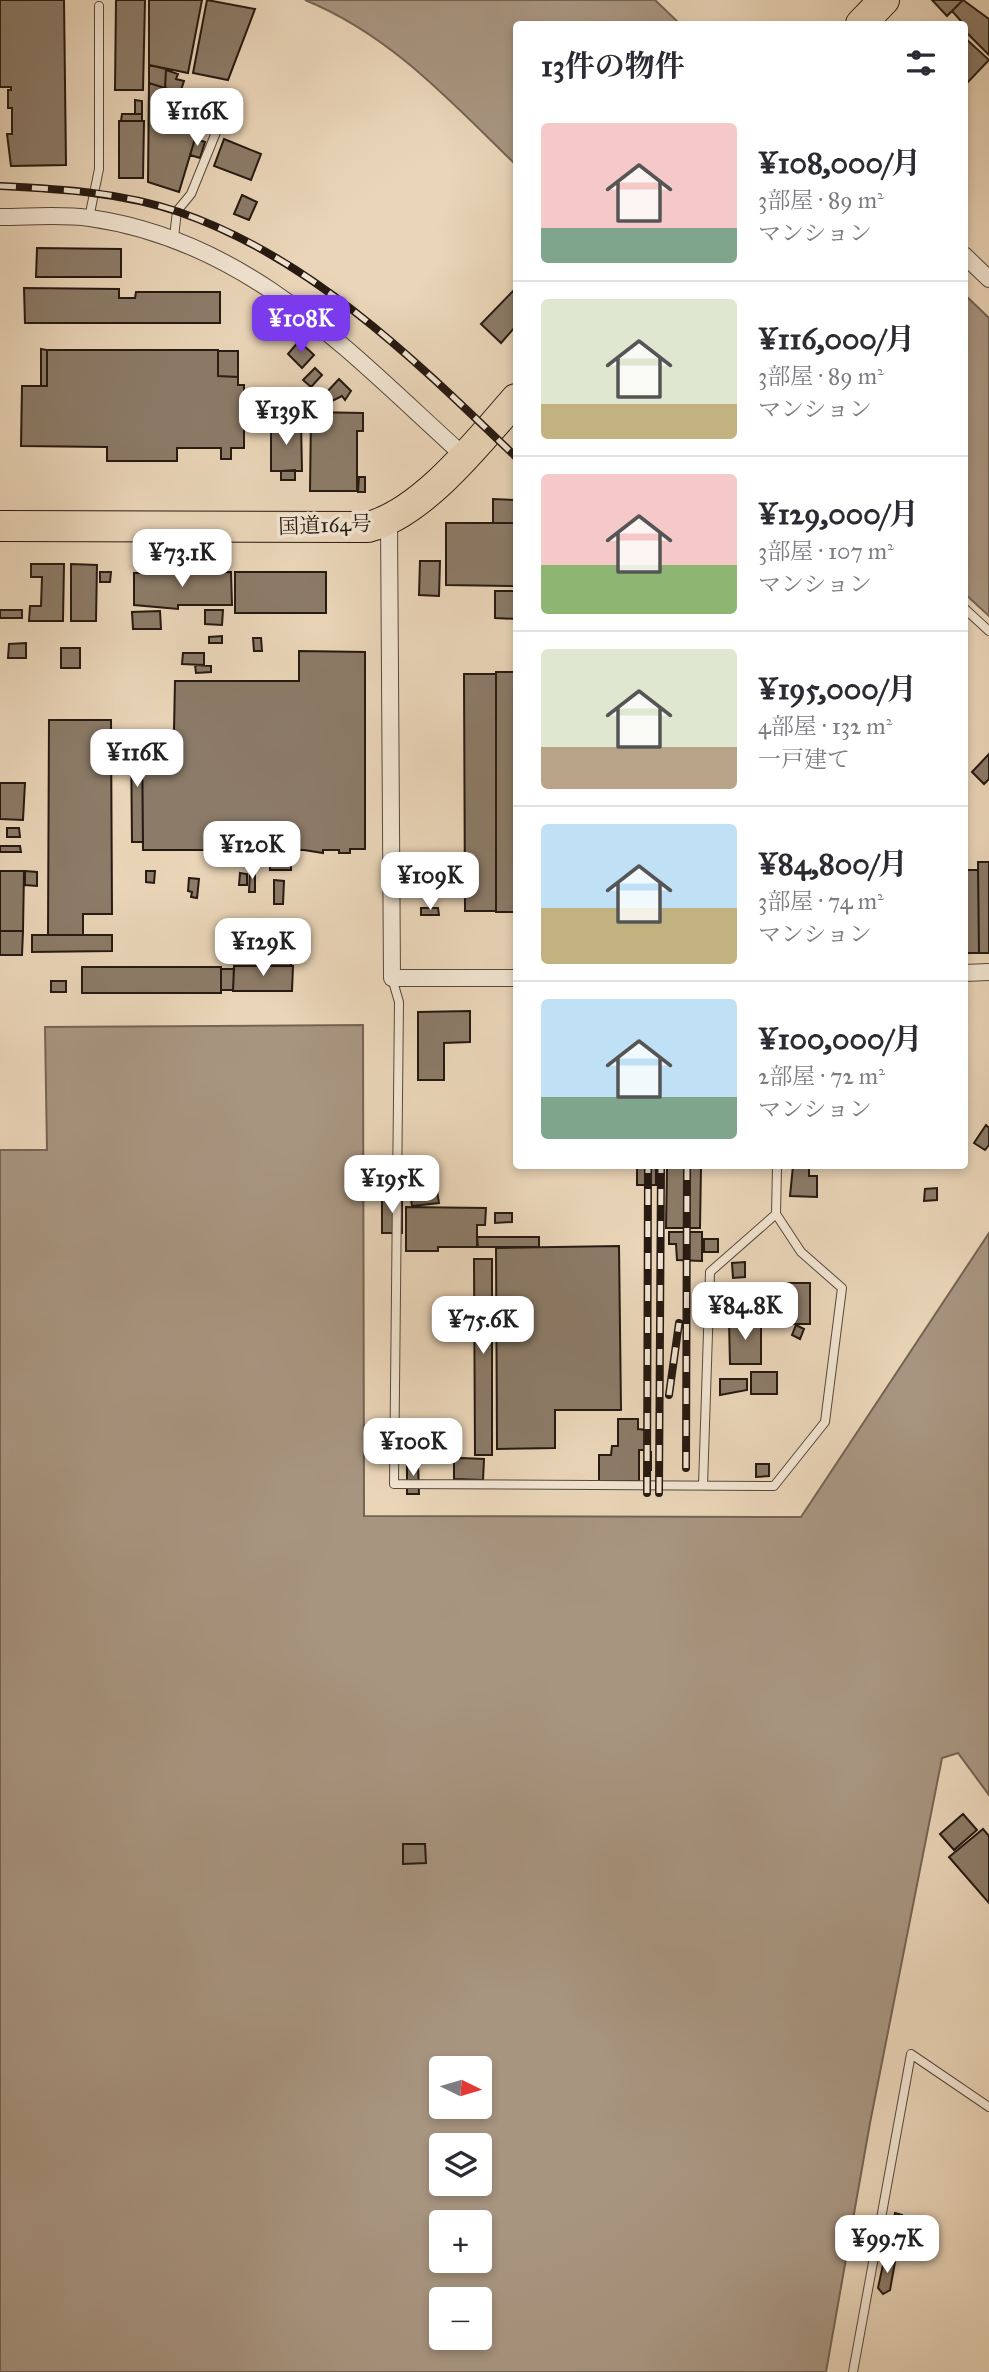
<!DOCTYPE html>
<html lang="ja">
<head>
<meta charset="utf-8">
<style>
	:root { --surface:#fff; --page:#f2f2f3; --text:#2b2b33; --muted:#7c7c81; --line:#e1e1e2; --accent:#7c3aed }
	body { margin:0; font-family:"IM FELL Great Primer","Noto Serif JP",serif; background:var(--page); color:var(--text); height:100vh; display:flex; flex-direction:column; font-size:26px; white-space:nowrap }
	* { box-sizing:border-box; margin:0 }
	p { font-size:23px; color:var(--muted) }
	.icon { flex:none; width:38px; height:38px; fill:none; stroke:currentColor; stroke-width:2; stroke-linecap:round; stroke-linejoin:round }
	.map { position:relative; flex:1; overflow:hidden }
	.side { position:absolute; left:513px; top:21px; width:455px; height:1148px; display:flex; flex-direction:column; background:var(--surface); border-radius:7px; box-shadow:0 4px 10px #0003 }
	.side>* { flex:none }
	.needle { width:46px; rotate:95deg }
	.buttons { position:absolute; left:429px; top:2056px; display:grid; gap:14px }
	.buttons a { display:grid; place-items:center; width:63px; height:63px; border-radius:7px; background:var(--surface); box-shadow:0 4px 10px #0003; font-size:35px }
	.price { position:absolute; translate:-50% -60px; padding:0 16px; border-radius:14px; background:#fff; color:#222; font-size:23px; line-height:46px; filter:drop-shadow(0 2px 4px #0008) }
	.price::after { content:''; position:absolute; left:50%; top:42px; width:21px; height:16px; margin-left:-10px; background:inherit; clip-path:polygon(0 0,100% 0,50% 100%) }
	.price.selected { background:var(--accent); color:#fff }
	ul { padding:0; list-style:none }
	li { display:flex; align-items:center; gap:21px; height:175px; padding:0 28px }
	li+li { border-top:2px solid var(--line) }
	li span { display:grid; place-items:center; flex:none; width:196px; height:140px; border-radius:7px; color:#555 }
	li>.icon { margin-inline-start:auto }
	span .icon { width:84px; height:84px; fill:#fffc; stroke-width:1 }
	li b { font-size:30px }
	h2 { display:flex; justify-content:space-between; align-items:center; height:84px; padding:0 28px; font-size:30px }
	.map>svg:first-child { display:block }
	.water { fill:#a89580; stroke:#746454; stroke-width:2; fill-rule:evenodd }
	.building { fill:#8c7b68; stroke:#271a12; stroke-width:2 }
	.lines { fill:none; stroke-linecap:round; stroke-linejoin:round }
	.lane-casing { stroke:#58493c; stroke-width:10 }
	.street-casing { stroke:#58493c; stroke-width:18 }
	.highway-casing { stroke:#271a12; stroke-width:32 }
	.lane { stroke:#f1e4d1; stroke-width:8 }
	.street { stroke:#f1e4d1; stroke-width:16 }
	.highway { stroke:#ead5b8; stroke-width:30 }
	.rail-casing { stroke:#271a12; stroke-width:8 }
	.rail { stroke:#f1e4d1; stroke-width:5; stroke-dasharray:16; stroke-linecap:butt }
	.labels { text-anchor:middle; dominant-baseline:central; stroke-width:7; stroke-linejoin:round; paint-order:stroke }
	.street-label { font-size:21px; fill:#271a12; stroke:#f1e4d1 }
</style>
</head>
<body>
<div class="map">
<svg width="989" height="2372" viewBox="0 0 989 2372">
	<rect width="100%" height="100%" fill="#ead5b8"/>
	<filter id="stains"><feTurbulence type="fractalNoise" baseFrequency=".00286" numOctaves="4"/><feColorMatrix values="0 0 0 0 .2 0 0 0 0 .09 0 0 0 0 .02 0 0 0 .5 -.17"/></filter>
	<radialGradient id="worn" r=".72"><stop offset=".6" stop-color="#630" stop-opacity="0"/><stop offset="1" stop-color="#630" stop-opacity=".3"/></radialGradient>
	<path class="water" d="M305,0H655L680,24H516V165C451,102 391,35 305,0Z
		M964,294L989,318V616L964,593Z
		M363,1025L364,1516L801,1517L989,1233V1795L958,1753L942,1758L870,2123L826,2372H0V1150H47L45,1027ZM441,2068H480V2107H441ZM441,2146H480V2184H441ZM441,2222H480V2261H441ZM441,2300H480V2338H441Z"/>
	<path class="building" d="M0,0H64L66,165L11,166L7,134H12V108H8V90H11V87H0Z
		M116,0H145L143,90H115Z
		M149,0H202L188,73L149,65Z
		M207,0L255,9L228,80L193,73Z
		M932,0H962V1L947,16Z
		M963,0L989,19V55L964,30V24H958L961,21L952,11Z
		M964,37L989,60L968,82L964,79Z
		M149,65L166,69L165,88L149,83Z
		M166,70L178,74L176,79L184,81L180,93L165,88Z
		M149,83L199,99L200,122L179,192L148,182Z
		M135,100L142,101V114H135Z
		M122,114H142V121H121Z
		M119,121H144L143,178H119Z
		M195,139L205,142L200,158L190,155Z
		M224,139L261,154L251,180L214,166Z
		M242,195L257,202L249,220L234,214Z
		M37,248L121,249V277H36Z
		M24,288L119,289V298H135L136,292H220V323H25Z
		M514,290L516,326L501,343L481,324Z
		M275,323L283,330L276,338L268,331Z
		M299,341L314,355L302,368L288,354Z
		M41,349L47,350V386H41Z
		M47,350H218V376L238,377V385H244V448H231V459H221V448H177V461H107V447L21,446L22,386H47Z
		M218,351H238V377L218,376Z
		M315,368L322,375L311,387L303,380Z
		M339,379L351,391L345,400L342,396L332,401L325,394Z
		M311,412L363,413V431H357V491H310Z
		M271,422H301L302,471H271Z
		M295,470V480H281V471Z
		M359,477H365V492H358Z
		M493,499L516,500V523H493Z
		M446,523H516V586L446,585Z
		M420,561H440L439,596L419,595Z
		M31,564H64L63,621H29L30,606H41L42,577H31Z
		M71,564L97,565L96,621H71Z
		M100,572H111L110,582H100Z
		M231,572L232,605H178V609L134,605V573Z
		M235,572H326V613H235Z
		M495,591H516V619L495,618Z
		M0,610H22V618H0Z
		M205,610H223L222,625L205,624Z
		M160,611L161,629H133L132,612Z
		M222,636V643H209V637Z
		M253,638H261L262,651H254Z
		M26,643V658H8L9,644Z
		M61,648H80V668H61Z
		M299,651L365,652V849H350V853H339V850H323V853L304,850H143L142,733L174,730L175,681H299Z
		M183,653H204V665L182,664Z
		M195,665L211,666V672L196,673Z
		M496,672H516V912H496Z
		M464,674H496V911H465Z
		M49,720H111L112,914H83V935H48Z
		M131,735H142L143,842H132Z
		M989,754V779L984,784L972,772Z
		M0,783H25L23,820L0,819Z
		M7,828H19L20,837H7Z
		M0,846H20L21,852H0Z
		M214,850H231V858H214Z
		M270,850H291L290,860H269Z
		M276,861L291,863V870H270V863Z
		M978,862H989V953H979Z
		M417,863H425L424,895H417Z
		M250,870H255V892H249Z
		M965,870H978L979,953H964Z
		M0,871H24L23,931H0Z
		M25,871L37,872V886L25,885Z
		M146,871H155L154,883L146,882Z
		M240,873L247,874V885H239Z
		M189,878L199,879L197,898L191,897L192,892L188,891Z
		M274,880L284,881L283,904H274Z
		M421,908H438L439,915H421Z
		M0,931H23L22,955H0Z
		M32,935H112V951L32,952Z
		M266,962L291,963V966H266Z
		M234,966H293L292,991H233Z
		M82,967H221V993H82Z
		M221,969H234L233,990H221Z
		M51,981H66V992H51Z
		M470,1011V1042L444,1043V1080H418V1012Z
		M986,1125L989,1128V1145L985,1150L974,1143Z
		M637,1166H656V1185H637Z
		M667,1166H701L700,1228H666Z
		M793,1166H809V1176H817V1197L790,1196Z
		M937,1188V1200L924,1201L925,1189Z
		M437,1191L439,1203L412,1206L410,1193Z
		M382,1197H405L402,1201V1233H382Z
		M406,1207L486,1208L485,1225H477V1247H438V1251H406Z
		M495,1213H512V1222L495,1223Z
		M669,1232H702V1261L677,1260L676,1244H669Z
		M477,1237H539V1247H478Z
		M704,1239H718V1252H704Z
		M619,1246L621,1410H555V1448L497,1449L496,1248Z
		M474,1259H492V1455H475Z
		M745,1262V1277L733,1278L732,1263Z
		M763,1283H810V1324H763Z
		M729,1320H761V1364H730Z
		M796,1325L804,1329L800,1339L792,1335Z
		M751,1372H777V1394H751Z
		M720,1379H747V1390L720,1395Z
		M618,1419H638V1429L647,1430L646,1450H639V1481H599V1455H611L612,1446H618Z
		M645,1452H651V1470H645Z
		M461,1458L484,1459L483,1480L454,1479V1460Z
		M407,1461L418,1462L419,1494H407Z
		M756,1464H769V1476L756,1477Z
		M963,1814L977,1830L954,1850L940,1834Z
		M983,1829L989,1836V1903L949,1857Z
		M403,1844H425L426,1863L403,1864Z
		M895,2213L902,2215L900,2226L893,2224Z
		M890,2256L895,2262L890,2290L883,2294L878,2288L884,2260Z"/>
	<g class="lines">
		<defs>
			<path id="lane" d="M89,218L99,169V6
				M174,237L177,211L191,194L217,130
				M964,608L989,631
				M392,978L399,1002L394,1484L774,1486L825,1422L842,1288L801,1252L776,1214L777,1166
				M703,1485L710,1272L776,1214
				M853,2372L911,2054L989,2107"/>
			<path id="street" d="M0,217C29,217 61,214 90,218C250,241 350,353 464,456
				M964,255L989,279
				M389,522L392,978H516
				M964,973L989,972"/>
			<path id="highway" d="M861,24L884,0
				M0,526L368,527C423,513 479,441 516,399"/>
		</defs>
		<use href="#lane" class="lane-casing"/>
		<use href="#street" class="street-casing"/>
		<use href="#highway" class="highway-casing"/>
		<use href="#lane" class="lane"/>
		<use href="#street" class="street"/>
		<use href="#highway" class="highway"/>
		<defs>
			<path id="rail" d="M0,186C60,189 121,192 179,212C312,258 416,361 516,457
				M669,1395L679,1323
				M686,1468L687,1166
				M647,1493L648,1166
				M659,1493L661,1166"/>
		</defs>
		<use href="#rail" class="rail-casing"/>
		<use href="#rail" class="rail"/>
	</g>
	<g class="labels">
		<g class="street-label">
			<text transform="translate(325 525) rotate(-2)">国道164号</text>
		</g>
	</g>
	<rect width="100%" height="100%" filter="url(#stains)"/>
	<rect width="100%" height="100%" fill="url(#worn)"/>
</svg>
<div class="buttons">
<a><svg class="needle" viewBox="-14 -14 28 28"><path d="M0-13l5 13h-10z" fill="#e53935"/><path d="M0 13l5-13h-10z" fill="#7c7c81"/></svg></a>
<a><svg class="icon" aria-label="layers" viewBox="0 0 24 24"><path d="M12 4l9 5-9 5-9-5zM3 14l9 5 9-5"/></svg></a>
<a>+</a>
<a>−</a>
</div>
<b class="price" style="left:197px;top:148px">¥116K</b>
<b class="price selected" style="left:301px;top:355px">¥108K</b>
<b class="price" style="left:286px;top:447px">¥139K</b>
<b class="price" style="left:182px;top:589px">¥73.1K</b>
<b class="price" style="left:137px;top:789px">¥116K</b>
<b class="price" style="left:252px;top:881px">¥120K</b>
<b class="price" style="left:430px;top:912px">¥109K</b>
<b class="price" style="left:263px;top:978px">¥129K</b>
<b class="price" style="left:392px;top:1215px">¥195K</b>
<b class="price" style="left:745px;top:1342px">¥84.8K</b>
<b class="price" style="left:483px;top:1356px">¥75.6K</b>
<b class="price" style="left:413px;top:1478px">¥100K</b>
<b class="price" style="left:887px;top:2275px">¥99.7K</b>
<section class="side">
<h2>13件の物件<svg class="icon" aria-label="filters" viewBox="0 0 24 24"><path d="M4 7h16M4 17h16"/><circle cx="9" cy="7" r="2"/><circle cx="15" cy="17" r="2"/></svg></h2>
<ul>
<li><span style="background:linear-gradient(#f6c9c9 75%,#7fa58c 0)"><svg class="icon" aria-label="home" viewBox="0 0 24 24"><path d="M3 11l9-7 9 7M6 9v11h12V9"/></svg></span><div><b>¥108,000/月</b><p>3部屋 · 89 m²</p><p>マンション</p></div></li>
<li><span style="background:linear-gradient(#dfe7d0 75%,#c2b280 0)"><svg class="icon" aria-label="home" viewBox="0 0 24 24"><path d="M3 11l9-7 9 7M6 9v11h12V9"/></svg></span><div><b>¥116,000/月</b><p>3部屋 · 89 m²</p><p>マンション</p></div></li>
<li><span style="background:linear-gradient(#f6c9c9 65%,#8fb573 0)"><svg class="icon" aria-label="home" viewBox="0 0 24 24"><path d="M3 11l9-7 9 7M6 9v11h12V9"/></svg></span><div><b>¥129,000/月</b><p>3部屋 · 107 m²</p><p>マンション</p></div></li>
<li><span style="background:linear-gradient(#dfe7d0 70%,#b9a48a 0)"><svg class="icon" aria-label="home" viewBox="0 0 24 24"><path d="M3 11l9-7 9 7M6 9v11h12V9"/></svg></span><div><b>¥195,000/月</b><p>4部屋 · 132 m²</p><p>一戸建て</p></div></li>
<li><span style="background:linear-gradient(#bfe0f5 60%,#c2b280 0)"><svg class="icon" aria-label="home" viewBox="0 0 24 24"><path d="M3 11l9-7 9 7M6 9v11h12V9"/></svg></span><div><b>¥84,800/月</b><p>3部屋 · 74 m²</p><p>マンション</p></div></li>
<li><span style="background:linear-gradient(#bfe0f5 70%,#7fa58c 0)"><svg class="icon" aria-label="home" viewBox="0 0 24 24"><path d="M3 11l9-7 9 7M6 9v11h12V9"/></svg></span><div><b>¥100,000/月</b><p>2部屋 · 72 m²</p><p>マンション</p></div></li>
</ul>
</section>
</div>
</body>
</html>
